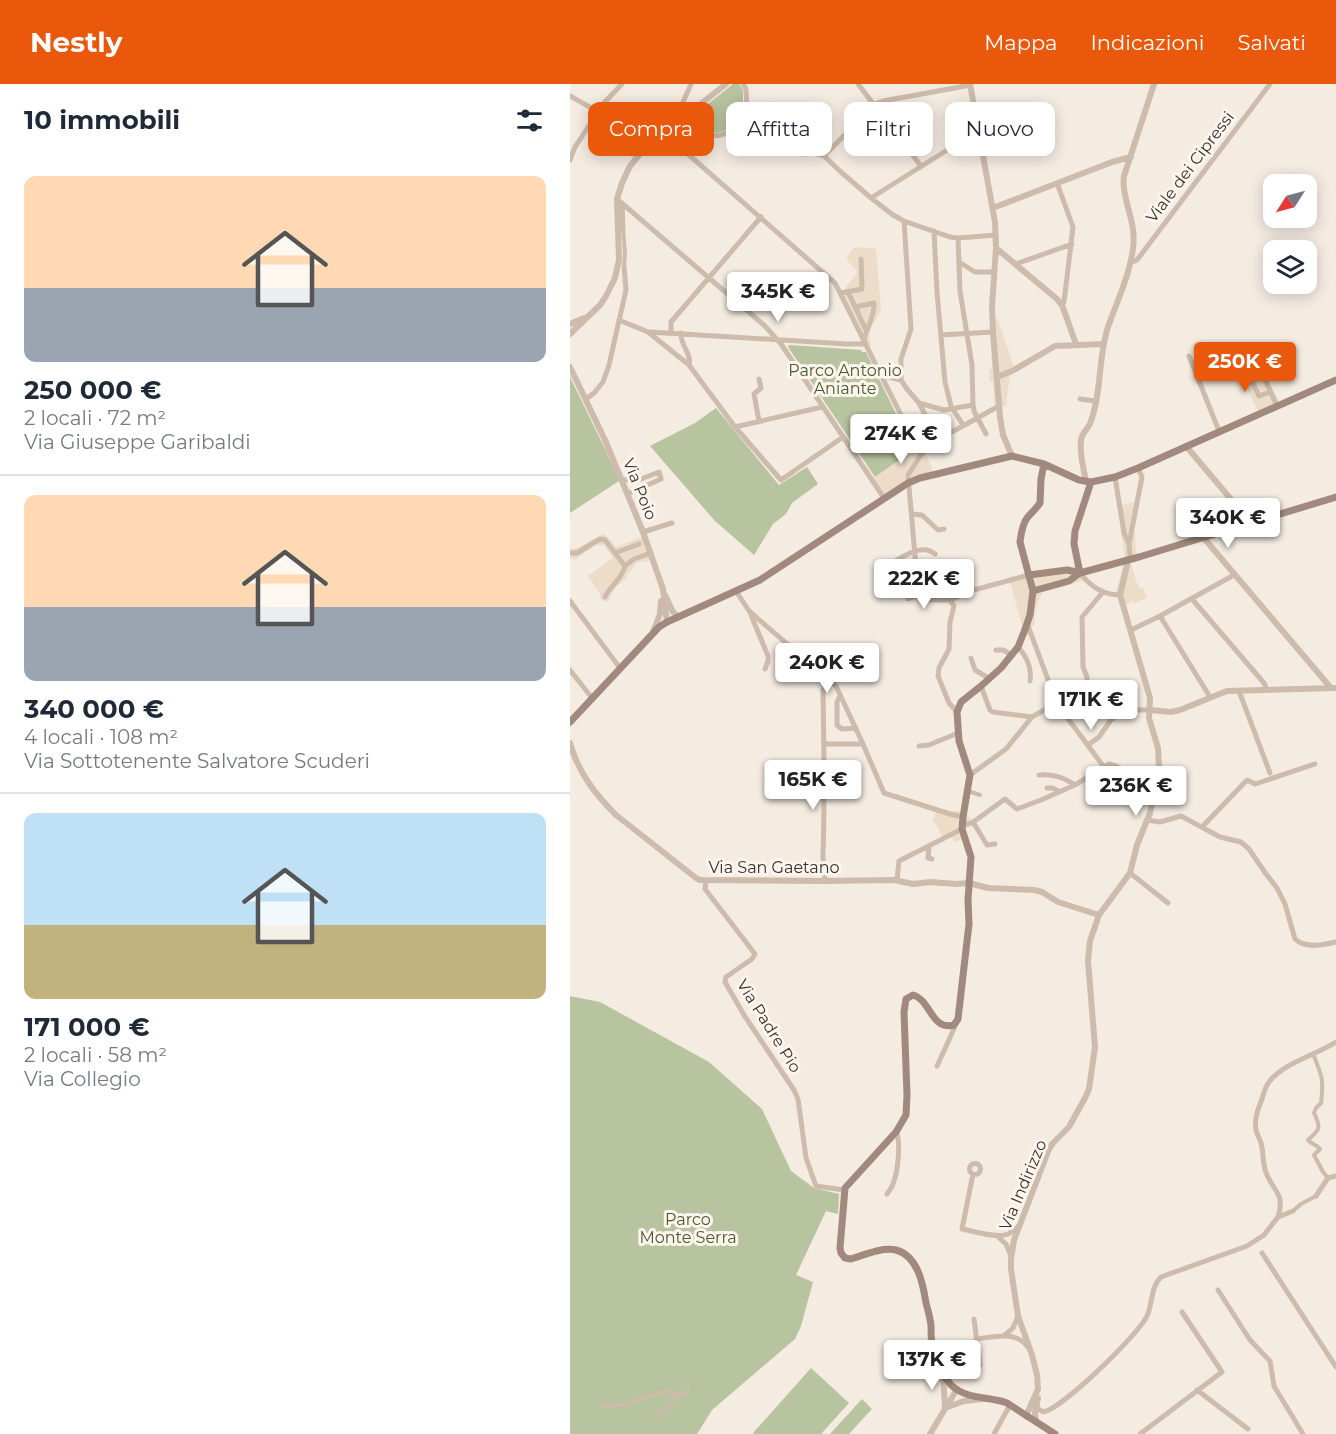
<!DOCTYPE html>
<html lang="it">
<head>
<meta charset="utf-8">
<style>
	:root { --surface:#fff; --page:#f2f2f3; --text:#1f2937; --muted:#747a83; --line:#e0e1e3; --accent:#ea580c }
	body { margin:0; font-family:Montserrat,sans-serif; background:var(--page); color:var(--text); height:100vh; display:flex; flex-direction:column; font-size:22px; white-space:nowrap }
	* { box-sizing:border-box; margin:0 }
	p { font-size:20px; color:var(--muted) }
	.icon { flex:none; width:33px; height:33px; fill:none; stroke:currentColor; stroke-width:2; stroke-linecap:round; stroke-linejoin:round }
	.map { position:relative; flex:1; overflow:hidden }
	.side { display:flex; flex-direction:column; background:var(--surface); width:570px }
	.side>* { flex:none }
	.hud { position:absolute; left:18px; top:18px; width:570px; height:54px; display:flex; gap:12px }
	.needle { width:39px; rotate:234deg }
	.controls { position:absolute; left:693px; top:90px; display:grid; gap:12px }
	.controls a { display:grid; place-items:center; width:54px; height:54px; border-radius:12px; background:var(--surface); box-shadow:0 3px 15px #0003; font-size:30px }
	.price { position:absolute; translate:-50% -51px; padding:0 14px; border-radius:6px; background:#fff; color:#222; font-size:20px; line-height:39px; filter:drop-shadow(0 2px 3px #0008) }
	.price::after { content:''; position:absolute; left:50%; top:36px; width:18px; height:14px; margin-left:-9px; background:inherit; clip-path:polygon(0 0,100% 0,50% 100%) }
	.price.selected { background:var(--accent); color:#fff }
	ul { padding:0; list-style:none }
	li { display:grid; align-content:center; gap:12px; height:318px; padding:0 24px }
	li+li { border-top:2px solid var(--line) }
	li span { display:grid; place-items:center; height:186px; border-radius:12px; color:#555 }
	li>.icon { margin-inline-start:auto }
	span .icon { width:108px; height:108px; fill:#fffc; stroke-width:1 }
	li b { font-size:26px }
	h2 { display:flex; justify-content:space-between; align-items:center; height:72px; padding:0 24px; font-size:26px }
	.chip { padding:0 21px; border-radius:12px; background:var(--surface); box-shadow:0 3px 15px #0003; font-size:21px; line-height:54px }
	.chip.selected { background:var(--accent); color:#fff }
	header { display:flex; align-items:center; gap:36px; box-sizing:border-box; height:84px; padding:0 30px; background:var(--accent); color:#fff }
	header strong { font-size:28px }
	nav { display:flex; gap:33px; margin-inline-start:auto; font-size:21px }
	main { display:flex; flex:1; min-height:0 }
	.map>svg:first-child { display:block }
	.green { fill:#b8c4a0 }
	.plaza { fill:#ecdcc8 }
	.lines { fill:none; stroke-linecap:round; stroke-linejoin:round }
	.pedestrian { stroke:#cdbbac; stroke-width:4 }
	.minor { stroke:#cdbbac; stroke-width:5 }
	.tertiary { stroke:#cdbbac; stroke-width:6 }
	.secondary { stroke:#a18a7d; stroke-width:7 }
	.labels { text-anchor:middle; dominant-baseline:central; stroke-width:6; stroke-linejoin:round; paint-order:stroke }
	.street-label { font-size:16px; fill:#3b302b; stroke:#fbf5ee }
	.park-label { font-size:16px; fill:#4a5a2e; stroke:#fbf5ee }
</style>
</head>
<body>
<header>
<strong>Nestly</strong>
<nav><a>Mappa</a><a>Indicazioni</a><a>Salvati</a></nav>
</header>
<main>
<section class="side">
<h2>10 immobili<svg class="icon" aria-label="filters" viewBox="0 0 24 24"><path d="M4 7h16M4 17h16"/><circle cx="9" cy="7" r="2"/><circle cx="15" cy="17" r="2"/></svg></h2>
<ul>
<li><span style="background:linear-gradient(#ffd9b3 60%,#9aa5b1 0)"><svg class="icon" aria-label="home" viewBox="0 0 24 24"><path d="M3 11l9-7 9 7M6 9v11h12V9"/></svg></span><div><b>250 000 €</b><p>2 locali · 72 m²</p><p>Via Giuseppe Garibaldi</p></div></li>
<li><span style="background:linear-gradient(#ffd9b3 60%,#9aa5b1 0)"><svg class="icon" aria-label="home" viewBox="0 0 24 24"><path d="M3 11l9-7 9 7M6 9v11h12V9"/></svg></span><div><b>340 000 €</b><p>4 locali · 108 m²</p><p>Via Sottotenente Salvatore Scuderi</p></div></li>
<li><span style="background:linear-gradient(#bfe0f5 60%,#c2b280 0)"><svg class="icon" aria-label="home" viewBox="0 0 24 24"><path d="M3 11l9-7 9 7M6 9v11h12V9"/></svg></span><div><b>171 000 €</b><p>2 locali · 58 m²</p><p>Via Collegio</p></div></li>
</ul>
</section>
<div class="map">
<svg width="766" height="1350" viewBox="0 0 766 1350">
	<rect width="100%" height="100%" fill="#f4ebe1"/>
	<path class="green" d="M163,0H169L173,6V40L147,49L120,38L119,35Z
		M219,261L291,266L292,268H296L343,365L341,368L305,393L218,263Z
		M0,293L36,367L49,397L0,429Z
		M146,324L209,401L237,383L248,400L222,419L216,430L203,440L184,471L145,437L80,362L125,339Z
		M0,912L30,918L139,978L192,1025L221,1087L244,1104L269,1110L268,1130L256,1127L226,1191L243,1198L231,1242L225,1255L142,1326L127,1350H0Z
		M241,1284L279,1319L251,1350H184L183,1349Z
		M292,1315L302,1325L279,1350H260Z"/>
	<path class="plaza" d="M284,163L306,165L311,226L300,246L299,250L301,263L298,264L271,209L288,188L276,175Z
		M428,235L444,284L440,290L436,322L425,324L423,298H420L419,285H422L420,248L423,236Z
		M691,280L710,320L689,330L675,299L688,292L684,283Z
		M347,364L351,371L357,372L364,390L314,414L301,396Z
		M568,418L562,448L565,449L566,474L560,476L566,497L570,504H573L577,513L565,519L563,516L554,523L550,512L543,511L547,505L554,478V466L551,449H553L549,421Z
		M33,450L38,453L46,463L75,452L83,476L66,479L55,495L44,505L41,510L39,516L36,518L31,516L30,510L18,492L43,474L34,461H26L5,476L0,474V465L8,464Z
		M509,481L516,496L473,508L468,517L465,529V541L460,543L463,551L455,552L441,501L436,494L460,488L497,484Z
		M391,727L402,736L403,741L393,747L396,755L384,758L383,754L372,752L366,740L363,737L366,728Z"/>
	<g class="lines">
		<path class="pedestrian" d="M53,145L55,169L54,182
			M398,707L410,711
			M743,970C752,992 754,995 751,1019L746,1024L744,1029C752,1045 749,1046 738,1056C741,1060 746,1060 750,1065L744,1071L753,1088L758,1094
			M723,1127L731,1120L746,1112
			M32,1322L50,1321L98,1307L104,1310H114L118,1305
			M88,1329L97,1324L108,1310"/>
		<path class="minor" d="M121,0L109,27L91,43L103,57L265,199L351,371
			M173,0L176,5L178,43
			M288,0L351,82
			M0,12L23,25L27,26L52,0
			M177,29L202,20
			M112,34L116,39L146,52C157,50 166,44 178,43L217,68L232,70L244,69L254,72L271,88L301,114L323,131L334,137L380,153L388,154L426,151
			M254,72L305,20L313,17L401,1
			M0,76L5,63L26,31L27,26
			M487,99L503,143L494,218L492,221
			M301,114L409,46
			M47,115L195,242L211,260L314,414
			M52,119L53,145
			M334,137L341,245L331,275V296L337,305L349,319L368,355
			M364,147L367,208L375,298L381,322L393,341
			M388,154L390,207L402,281L403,321L404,327L416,350
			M389,178L405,188H424
			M560,179L567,176L700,0
			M446,180L502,160
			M278,208L296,246
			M271,209L292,205L291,175
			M285,223L304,219C305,232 297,243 294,256
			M49,236L78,248L119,281L165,343L211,396L273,353
			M79,248L277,260H296
			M101,248V238L191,133
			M111,249C110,262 122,269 119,281
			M371,251L423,248
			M619,272L649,347
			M690,285L707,322
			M693,292L682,297L689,312L700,308
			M312,293H319L331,296
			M189,295L191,304L184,310L189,337
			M16,315L24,309L33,298L39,281L56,206L54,182
			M510,315L525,317
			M349,319L374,326L403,321
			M165,343L252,323
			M545,393L554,449L559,460
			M52,396L71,395L89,388L91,395L57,410
			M342,430L352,431L368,446L374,445
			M73,448L102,439
			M1,469H7L30,455L35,456L55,482L64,475L81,469
			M45,469L69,460
			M558,477L560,471L559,460L572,393L568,384
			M319,481C331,474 352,458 365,470
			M510,489C520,502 534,511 550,511
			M166,507L179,527L266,602L293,660L314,709L380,730L393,733
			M35,513C41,501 52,495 55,482
			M338,515L350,511
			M622,515L694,599L697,606
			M380,516L404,506L459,491
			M0,517L50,584
			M181,531L198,572V577L195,585
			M590,532L640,613
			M457,539L480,601L483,609L484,624
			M561,546L590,532L664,491
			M448,563C457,573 462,583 460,597
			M426,566H433L442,571
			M401,574L405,586L420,595
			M0,586L22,614
			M411,602L420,626L423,628L462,633
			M669,607L700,689
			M270,612L267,618V641L272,645L286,644
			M490,624L534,683
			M535,627L541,636
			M387,628L379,619L368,592L369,584L379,565L380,538L384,522L380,516H360L350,511L347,495L338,391L351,371L362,359L429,322
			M254,660H293
			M518,661L529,653L541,636L555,626H580
			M349,662L359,661L388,649
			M400,691L436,665L462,633L476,625L494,623L512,608L517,598V593L513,583L512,533L533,508
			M469,691C483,690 493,693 505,701
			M477,704H482L489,707
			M577,736L590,738L611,732L650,753L671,758L679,765L696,790L707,804L715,820L725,855C735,865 754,861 766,858
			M403,738L417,761L425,760
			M392,741L402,739L435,715L447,725L471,716L505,701L539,680L546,682L570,695L585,701
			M632,743L677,696L685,700L745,680
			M359,762L358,774L362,775
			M560,789L598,819
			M327,796L329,777L392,745
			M136,797L135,805L185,870L182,875L156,893L155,898L174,931L224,1006L228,1015L236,1074L246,1102L274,1106
			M254,797C257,789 252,779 253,770C255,716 254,662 253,607L257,595
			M367,982L384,945V941
			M399.5 1085a5.5 5.5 0 1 1 11 0a5.5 5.5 0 1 1-11 0Z
			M403,1090L392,1145C403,1147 427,1155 438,1150C442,1148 446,1144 450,1141
			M317,1110C320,1106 323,1102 324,1097C328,1086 331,1057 326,1048
			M746,1112L758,1094L766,1092
			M708,1133C715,1110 705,1109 697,1091C692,1081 694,1069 691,1059C690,1055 687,1051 686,1046C684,1035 688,1025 692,1015C694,1009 695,1003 699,998C713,979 746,971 766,958
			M427,1152L436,1160L441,1172
			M692,1169L766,1283
			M648,1206L680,1256L700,1277L704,1302L733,1350
			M404,1235L410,1281
			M435,1251L443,1244L448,1232
			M406,1255C425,1253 445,1246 458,1263
			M627,1306L678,1345
			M466,1323L473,1328C492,1325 569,1250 577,1232C583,1219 580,1204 591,1193L677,1162L694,1151L708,1133L723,1127
			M424,1350L440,1321
			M570,1350L652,1288L612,1228"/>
		<path class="tertiary" d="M400,0L425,138L426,164L422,222L423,248L430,333L433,351L442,372
			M423,124L542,78L561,73
			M426,164L487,215L492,221L506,260
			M0,240L14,234
			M0,250L30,221L36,212L45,194L49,176L47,115L52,99L60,82L74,65L156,0
			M0,283L35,356L73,448L93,505L97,538
			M427,293L442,287L485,262L534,260
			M616,362L681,439
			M516,398C514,385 509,370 511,357C511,348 519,345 521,337C532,307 528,273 538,243C547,217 560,191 563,164C567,137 551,115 554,92L584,0
			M633,453L761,604
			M95,511L103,528L109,533
			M83,548L90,530L91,517
			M580,626L601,628L610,626L657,607L766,604
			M0,659C8,688 25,710 46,731L126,794L130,796L254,797L324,796L343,800L360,798L386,800L399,799L418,804L464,806L472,808L488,818L529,831
			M373,1289L375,1324L394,1317L413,1315
			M457,1333V1330L468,1305L467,1291L462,1271L448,1232L441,1185V1175L444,1156L479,1065L483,1059L499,1043L515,1014L519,1005L525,963L518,877L520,857L529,831L560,789L567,761L580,729L589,683L588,664L579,634L580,614L550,511L558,477
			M466,1338L465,1328L468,1314
			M360,1350L387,1305"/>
		<path class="secondary" d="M474,380L471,395L470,419C466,425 461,429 457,434C452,441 451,450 450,458L463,507L460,531L454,548L448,563L431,584L411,602L391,618L387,628L389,657L400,691L393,733L392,745L401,773L398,816L399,840L388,935L384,941C361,947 361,916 343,911L336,915L334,928L337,1011L336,1031L326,1048L275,1104L270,1164L271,1169L275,1174L281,1175C294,1171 312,1163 326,1166C348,1172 353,1200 356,1219C358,1226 360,1234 361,1241C361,1251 361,1260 363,1269C366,1280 373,1292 381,1301C397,1316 418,1312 437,1319L485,1350
			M510,489L504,460L505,447L521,398
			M459,491L497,486L510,489
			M463,507L499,497L510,489L569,473L766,413
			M0,638L89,543L97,538L190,496L338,399L350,394L442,372L474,380L509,396L521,398L545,393L568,384L766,296"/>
	</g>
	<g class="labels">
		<g class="street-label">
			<text transform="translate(620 83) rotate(-53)">Viale dei Cipressi</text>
			<text transform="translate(70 405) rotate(68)">Via Poio</text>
			<text x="204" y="783">Via San Gaetano</text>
			<text transform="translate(199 942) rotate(58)">Via Padre Pio</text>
			<text transform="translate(453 1101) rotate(-67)">Via Indirizzo</text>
		</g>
		<g class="park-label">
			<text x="275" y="286">Parco Antonio<tspan x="275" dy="18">Aniante</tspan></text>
			<text x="118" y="1135">Parco<tspan x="118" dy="18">Monte Serra</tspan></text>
		</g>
	</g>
</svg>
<div class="controls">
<a><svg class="needle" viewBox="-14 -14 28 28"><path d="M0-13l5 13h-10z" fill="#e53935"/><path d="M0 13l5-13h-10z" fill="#747a83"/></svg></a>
<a><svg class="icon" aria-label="layers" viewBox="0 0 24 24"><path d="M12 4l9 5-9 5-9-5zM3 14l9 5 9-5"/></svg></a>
</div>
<b class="price" style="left:208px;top:239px">345K €</b>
<b class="price selected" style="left:675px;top:309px">250K €</b>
<b class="price" style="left:331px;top:381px">274K €</b>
<b class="price" style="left:658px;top:465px">340K €</b>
<b class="price" style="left:354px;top:526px">222K €</b>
<b class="price" style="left:257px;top:610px">240K €</b>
<b class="price" style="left:521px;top:647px">171K €</b>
<b class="price" style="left:243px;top:727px">165K €</b>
<b class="price" style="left:566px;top:733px">236K €</b>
<b class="price" style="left:362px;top:1307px">137K €</b>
<div class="hud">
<a class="chip selected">Compra</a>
<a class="chip">Affitta</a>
<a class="chip">Filtri</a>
<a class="chip">Nuovo</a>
</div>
</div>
</main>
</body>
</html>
